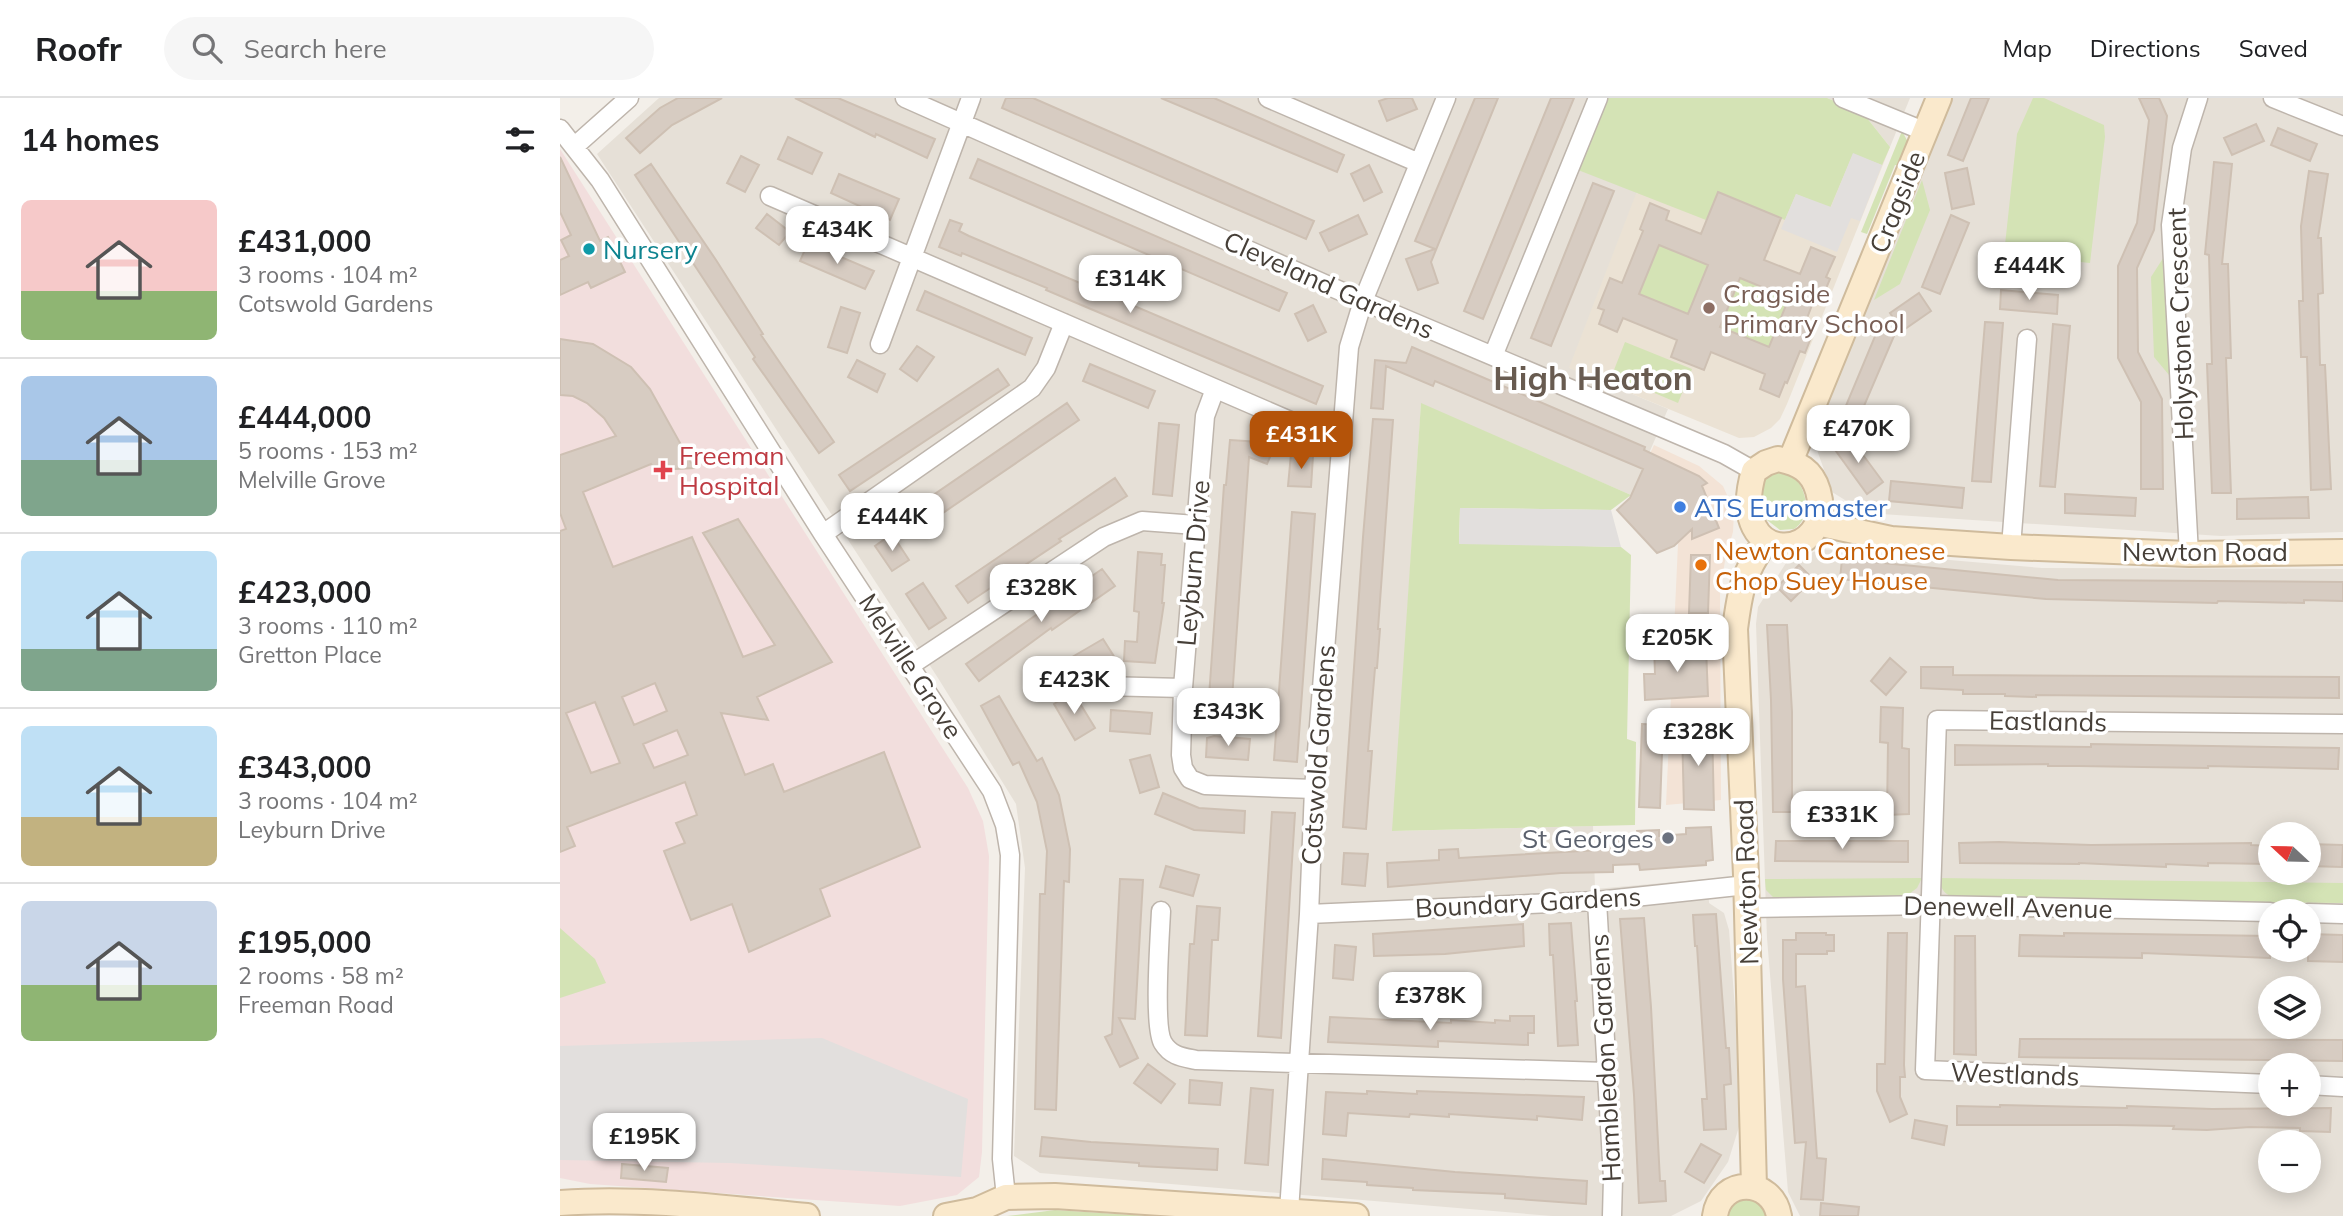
<!DOCTYPE html>
<html lang="en">
<head>
<meta charset="utf-8">
<style>
	:root { --surface:#fff; --page:#f6f6f6; --text:#202124; --muted:#757577; --line:#e0e0e0; --accent:#b45309 }
	body { margin:0; font-family:Mulish,sans-serif; background:var(--page); color:var(--text); height:100vh; display:flex; flex-direction:column; font-size:26px; white-space:nowrap }
	* { box-sizing:border-box; margin:0 }
	p { font-size:23px; color:var(--muted) }
	.icon { flex:none; width:38px; height:38px; fill:none; stroke:currentColor; stroke-width:2; stroke-linecap:round; stroke-linejoin:round }
	.map { position:relative; flex:1; overflow:hidden }
	.drawer { display:flex; flex-direction:column; background:var(--surface); width:560px }
	.drawer>* { flex:none }
	.needle { width:46px; rotate:292deg }
	.tools { position:absolute; left:1698px; top:724px; display:grid; gap:14px }
	.tools a { display:grid; place-items:center; width:63px; height:63px; border-radius:50%; background:var(--surface); box-shadow:0 4px 18px #0003; font-size:35px }
	.price { position:absolute; translate:-50% -60px; padding:0 16px; border-radius:14px; background:#fff; color:#222; font-size:23px; line-height:46px; filter:drop-shadow(0 2px 4px #0008) }
	.price::after { content:''; position:absolute; left:50%; top:42px; width:21px; height:16px; margin-left:-10px; background:inherit; clip-path:polygon(0 0,100% 0,50% 100%) }
	.price.active { background:var(--accent); color:#fff }
	ul { padding:0; list-style:none }
	li { display:flex; align-items:center; gap:21px; height:175px; padding:0 21px }
	li+li { border-top:2px solid var(--line) }
	li span { display:grid; place-items:center; flex:none; width:196px; height:140px; border-radius:10px; color:#555 }
	li>.icon { margin-inline-start:auto }
	span .icon { width:84px; height:84px; fill:#fffc; stroke-width:1 }
	li b { font-size:30px }
	h2 { display:flex; justify-content:space-between; align-items:center; height:84px; padding:0 21px; font-size:30px }
	header { display:flex; align-items:center; gap:42px; box-sizing:border-box; height:98px; padding:0 35px; background:var(--surface); border-bottom:2px solid var(--line) }
	header strong { font-size:33px }
	nav { display:flex; gap:38px; margin-inline-start:auto; font-size:24px }
	.search { width:490px; height:63px; background:var(--page); display:flex; align-items:center; gap:18px; box-sizing:border-box; padding:0 24px; border-radius:38px; color:var(--muted); font-size:26px }
	main { display:flex; flex:1; min-height:0 }
	.map>svg:first-child { display:block }
	.residential { fill:#e6e0d7; fill-rule:evenodd }
	.commercial { fill:#f3e3d6 }
	.education { fill:#ebe2d4 }
	.medical { fill:#f2dedd }
	.green { fill:#d4e3b5 }
	.parking { fill:#e2dfdd }
	.building { fill:#d7ccc2; stroke:#cec0b3; stroke-width:2; fill-rule:evenodd }
	.lines { fill:none; stroke-linecap:round; stroke-linejoin:round }
	.street-casing { stroke:#beb5ac; stroke-width:21 }
	.secondary-casing { stroke:#cfbb9c; stroke-width:28 }
	.street { stroke:#fff; stroke-width:18 }
	.secondary { stroke:#fae9cc; stroke-width:24 }
	.culture-dot { fill:#0f9aa8; stroke:#fff; stroke-width:2.5 }
	.education-dot { fill:#8d6e63; stroke:#fff; stroke-width:2.5 }
	.health-dot { fill:#e0444e; stroke:#fff; stroke-width:2.5 }
	.shop-dot { fill:#3f7fe0; stroke:#fff; stroke-width:2.5 }
	.food-dot { fill:#e8710a; stroke:#fff; stroke-width:2.5 }
	.worship-dot { fill:#6b7280; stroke:#fff; stroke-width:2.5 }
	.labels { text-anchor:middle; dominant-baseline:central; stroke-width:7; stroke-linejoin:round; paint-order:stroke }
	.street-label { font-size:26px; fill:#463f38; stroke:#fff }
	.culture-label { font-size:26px; fill:#0d838f; stroke:#fff; text-anchor:start }
	.education-label { font-size:26px; fill:#785e54; stroke:#fff; text-anchor:start }
	.health-label { font-size:26px; fill:#be3a42; stroke:#fff; text-anchor:start }
	.shop-label { font-size:26px; fill:#366cbe; stroke:#fff; text-anchor:start }
	.food-label { font-size:26px; fill:#c56008; stroke:#fff; text-anchor:start }
	.worship-label { font-size:26px; fill:#5b616d; stroke:#fff; text-anchor:end }
	.district-label { font-size:33px; font-weight:bold; fill:#685b50; stroke:#fff }
</style>
</head>
<body>
<header>
<strong>Roofr</strong>
<div class="search"><svg class="icon" aria-label="search" viewBox="0 0 24 24"><circle cx="10" cy="10" r="6"/><path d="M15 15l6 6"/></svg>Search here</div>
<nav><a>Map</a><a>Directions</a><a>Saved</a></nav>
</header>
<main>
<section class="drawer">
<h2>14 homes<svg class="icon" aria-label="filters" viewBox="0 0 24 24"><path d="M4 7h16M4 17h16"/><circle cx="9" cy="7" r="2"/><circle cx="15" cy="17" r="2"/></svg></h2>
<ul>
<li><span style="background:linear-gradient(#f6c9c9 65%,#8fb573 0)"><svg class="icon" aria-label="home" viewBox="0 0 24 24"><path d="M3 11l9-7 9 7M6 9v11h12V9"/></svg></span><div><b>£431,000</b><p>3 rooms · 104 m²</p><p>Cotswold Gardens</p></div></li>
<li><span style="background:linear-gradient(#a9c7e8 60%,#7fa58c 0)"><svg class="icon" aria-label="home" viewBox="0 0 24 24"><path d="M3 11l9-7 9 7M6 9v11h12V9"/></svg></span><div><b>£444,000</b><p>5 rooms · 153 m²</p><p>Melville Grove</p></div></li>
<li><span style="background:linear-gradient(#bfe0f5 70%,#7fa58c 0)"><svg class="icon" aria-label="home" viewBox="0 0 24 24"><path d="M3 11l9-7 9 7M6 9v11h12V9"/></svg></span><div><b>£423,000</b><p>3 rooms · 110 m²</p><p>Gretton Place</p></div></li>
<li><span style="background:linear-gradient(#bfe0f5 65%,#c2b280 0)"><svg class="icon" aria-label="home" viewBox="0 0 24 24"><path d="M3 11l9-7 9 7M6 9v11h12V9"/></svg></span><div><b>£343,000</b><p>3 rooms · 104 m²</p><p>Leyburn Drive</p></div></li>
<li><span style="background:linear-gradient(#c9d6e8 60%,#8fb573 0)"><svg class="icon" aria-label="home" viewBox="0 0 24 24"><path d="M3 11l9-7 9 7M6 9v11h12V9"/></svg></span><div><b>£195,000</b><p>2 rooms · 58 m²</p><p>Freeman Road</p></div></li>
</ul>
</section>
<div class="map">
<svg width="1783" height="1118" viewBox="0 0 1783 1118">
	<rect width="100%" height="100%" fill="#f3efe9"/>
	<path class="residential" d="M99,0H1046L1077,96L1010,270L1108,311L1071,397L861,306L833,733L1033,728L1035,791L1148,781L1149,805L1164,815L1169,832L1183,1016L1168,1064L1141,1103L1111,1118H992L480,1075L454,1058L465,770L456,706L378,580L37,56Z
		M1267,0H1350L1330,49L1303,15Z
		M1390,0H1783V434L1661,438L1306,415L1272,394L1257,352L1261,322Z
		M1261,451L1482,470L1783,471V1118H1240L1228,1094L1207,840L1196,526L1198,509L1226,465ZM1710,737H1748V775H1710ZM1710,814H1748V852H1710ZM1710,891H1748V929H1710ZM1710,968H1748V1006H1710ZM1710,1045H1748V1083H1710Z"/>
	<path class="commercial" d="M1094,347L1139,368L1163,388L1174,413L1173,434L1166,457L1160,493L1161,702L1106,707L1118,446L1108,421L1071,397Z"/>
	<path class="education" d="M1267,0L1330,49L1227,306L1220,321L1211,330L1194,339L1179,340L1009,270L1076,96Z"/>
	<path class="medical" d="M0,51L408,690L423,723L429,758L422,1054L419,1079L397,1097L340,1108L30,1086L0,1080Z"/>
	<path class="green" d="M1046,0H1267L1303,15L1330,49L1322,67L1293,56L1270,110L1236,96L1225,122L1158,95L1146,122L1018,72Z
		M1473,0H1484L1544,27L1545,39L1530,165L1444,156L1457,36Z
		M1342,33L1348,44L1341,68L1335,67L1307,136L1301,134Z
		M1362,82L1370,112L1340,186L1314,202Z
		M1099,147L1148,167L1128,216L1079,196Z
		M1607,154L1614,283L1594,259L1591,179Z
		M1180,180L1229,200L1209,249L1160,229Z
		M1065,244L1132,271L1118,305L1052,277Z
		M861,305L1071,397L1051,412L900,410L899,445L1061,449L1071,457L1067,641L1076,644L1075,727L832,733Z
		M1222,372C1227,375 1233,377 1236,381C1248,396 1251,420 1234,431L1220,432L1207,422L1200,396L1203,382L1208,376Z
		M1362,780L1357,790L1345,799H1213L1206,792L1205,781Z
		M1379,780L1783,785V805L1400,801C1387,798 1381,794 1379,780Z
		M0,830L35,861L46,885L0,900Z
		M1186,1099L1201,1104L1209,1118H1165L1173,1105Z
		M495,1112L589,1118H447Z"/>
	<path class="parking" d="M1293,55L1322,67L1300,123L1291,120L1277,154L1221,131L1236,96L1271,109Z
		M900,410L1051,412L1061,449L899,446Z
		M262,940L408,1001L401,1079L170,1065L0,1062V948Z"/>
	<path class="building" d="M118,0H162L112,27L80,55L66,40L100,10Z
		M235,0H278L375,41L367,60L316,36L315,39Z
		M446,0H473L754,123L746,141L442,10Z
		M601,0H654L784,57L777,74Z
		M828,0H852L857,11L827,23L819,3Z
		M915,0H938L871,164L878,185L858,192L846,161L875,151L855,143Z
		M991,0H1014L923,221L904,213Z
		M1411,0H1429L1403,63L1388,57Z
		M1579,0H1599L1607,18L1594,132L1577,170L1578,254L1602,301L1603,391H1581V304L1558,260V168L1577,125L1589,22Z
		M1696,26L1704,43L1672,57L1664,40Z
		M1718,30L1757,46L1750,63L1711,47Z
		M228,39L262,55L252,76L218,61Z
		M181,58L199,67L185,94L167,85Z
		M0,59L40,143L48,139L65,174L31,190L28,184L0,197V162L9,158L1,142L11,137L0,114Z
		M418,61L727,195L719,213L410,80Z
		M1654,64L1672,66L1662,166H1668L1671,260H1666L1671,395H1652L1647,266H1652L1649,157L1645,156Z
		M91,66L156,162L203,236L201,237L274,344L259,355L193,261L195,259L75,77Z
		M809,67L822,94L804,103L791,76Z
		M1407,70L1414,106L1392,111L1385,75Z
		M1749,73L1768,76L1758,140H1761L1763,195L1758,196L1760,267H1765L1771,391L1751,392L1747,259H1741L1739,203H1743L1741,128Z
		M279,76L339,101L330,122L271,95Z
		M1033,85L1054,93L991,248L971,240Z
		M1158,94L1221,120L1204,162L1240,176L1251,149L1275,159L1266,179L1270,181L1260,205L1254,202L1244,228L1254,232L1245,255L1240,253L1227,285L1225,284L1219,299L1200,291L1205,276L1151,254L1144,272L1111,259L1117,242L1063,220L1057,234L1039,226L1044,212L1038,210L1050,180L1062,185L1083,133L1080,131L1090,105L1109,113L1106,122L1141,136ZM1099,147L1148,167L1128,216L1079,196ZM1180,180L1229,200L1209,249L1160,229Z
		M207,116L230,134L219,147L196,130Z
		M798,117L807,136L769,153L760,135Z
		M1391,117L1409,125L1380,196L1362,189Z
		M390,122L402,126L399,133L409,138L763,288L756,306L526,209L486,192L487,190L402,155L401,158L379,149Z
		M248,145L314,173L305,191L240,163Z
		M1441,192L1498,197L1497,216L1440,211Z
		M365,193L472,240L465,257L357,212Z
		M1359,195L1371,213L1342,233L1330,215Z
		M753,207L766,234L748,243L735,216Z
		M281,209L300,215L287,255L268,249Z
		M1425,224L1443,225L1431,384L1412,383Z
		M1493,226L1510,228L1495,389L1480,388Z
		M1318,231L1334,238L1295,329L1280,322Z
		M0,241L33,246L71,269L90,291L134,370L95,372L91,366L23,394L53,469L132,439L183,559L215,547L143,435L178,421L272,564L197,599L208,622L161,615L185,677L213,666L224,694L324,654L360,749L260,791L270,818L189,854L172,806L131,822L104,753L125,745L116,725L137,717L125,684L7,729L15,748L0,754V433L6,431L0,415V357L56,338L44,320L27,305L13,298L0,297ZM95,585L107,613L74,627L62,599ZM35,604L60,665L31,675L6,615ZM117,632L128,657L94,670L83,646Z
		M357,248L374,259L357,283L340,271Z
		M852,249L1085,349L1084,352L1139,378L1147,385L1142,388L1159,430L1132,441V431L1114,448L1097,455L1057,412L1070,400L1083,371L875,283L873,288L826,268L823,311L811,310L815,262L846,265Z
		M297,262L325,276L317,294L288,279Z
		M530,266L595,293L588,310L523,283Z
		M438,271L449,287L290,393L279,377Z
		M507,305L519,322L358,432L347,415Z
		M813,321L833,322L818,531H820L817,570H815L808,653H812L806,731L783,729L803,439Z
		M599,325L619,327L612,398L593,396Z
		M1289,338L1323,384L1307,396L1273,349Z
		M670,342L716,345L707,366L689,359L671,615L648,613L664,387H666Z
		M731,356L753,358L751,389L728,388Z
		M555,380L567,398L499,441L501,443L408,505L396,488Z
		M1331,383L1404,390L1402,410L1329,403Z
		M1505,396L1576,400L1575,418L1505,415Z
		M1748,399L1749,420L1677,421V401Z
		M732,414L755,416L737,664L714,662Z
		M332,436L349,462L332,473L315,448Z
		M578,454L602,456L601,467H605L602,505H604L595,565L564,563L565,543L577,544L579,514L574,513Z
		M1131,457H1150L1148,515H1129Z
		M1282,461L1498,482L1783,484V503L1744,502V505L1658,503L1657,505L1486,501L1280,481Z
		M1239,467L1253,481L1231,503L1217,489Z
		M542,471L555,488L492,532L491,530L419,583L406,566Z
		M363,485L386,520L369,531L346,496Z
		M1207,527H1227L1232,614V714H1213L1211,602Z
		M543,541L555,560L519,581L507,562Z
		M1112,546V551L1146,550L1148,598L1085,602L1084,576H1095L1094,547Z
		M1330,560L1346,574L1326,597L1311,583Z
		M1361,569H1393V577L1779,579V600L1476,597V599L1445,598V596H1403V592L1361,590Z
		M513,594L535,630L515,642L494,606Z
		M439,598L477,663L482,660L499,697L510,751L509,784L504,783L496,1012L475,1011L480,796H485L487,753L477,704L459,664L453,667L421,608Z
		M1321,609L1343,610L1342,650L1349,651V716L1327,717L1328,645L1320,644Z
		M551,612L592,615L590,636L550,633Z
		M1082,626L1103,627L1100,710L1079,709Z
		M1152,629L1154,712L1124,711L1122,630Z
		M654,638L690,641L688,662L646,659L647,640Z
		M1531,646L1779,650L1778,671L1648,668V670L1518,668H1488V666L1395,667V647L1531,649Z
		M590,657L599,689L580,695L570,662Z
		M603,695L639,710L685,713L684,735L634,732L595,716Z
		M712,714L735,715L721,940L698,938Z
		M1151,729L1153,762L1146,763V767L1080,772L1079,766L1053,767V774L1001,775L828,789L827,765L879,762V752L898,751L899,760L1039,752L1038,735H1050L1051,741L1077,739V733L1099,732V738L1126,736V730Z
		M1216,743H1348V764L1215,763Z
		M1439,744L1531,747L1691,745V747L1710,748V766L1648,765V768L1606,766V769L1519,765V766L1400,765L1399,745Z
		M1748,746L1783,747L1782,769L1748,768Z
		M784,755L808,756L805,788L782,786Z
		M606,768L639,777L633,798L600,789Z
		M560,781L583,782L575,921L559,920L578,960L560,969L545,939L552,936Z
		M637,808L660,810L658,842H652L647,938L625,937L630,846H634Z
		M1156,816L1166,950H1169L1171,986L1164,987L1166,1031L1144,1032L1142,1001H1147L1137,848H1135L1133,817Z
		M1084,820L1091,909L1100,1083H1105L1106,1103L1079,1105L1074,997L1060,821Z
		M1011,825L1017,903H1015L1018,947L998,948L993,857H990L989,826Z
		M963,826L964,848L885,856L814,858L813,836Z
		M1236,835H1266V837H1274V853H1267V856H1236V889L1245,888L1257,1060L1266,1061L1263,1102L1241,1101L1246,1044L1235,1045L1223,881V842H1236Z
		M1328,835H1347L1344,967L1345,979H1340V999L1347,1016L1330,1024L1317,993V966H1325Z
		M1504,835L1710,838V860L1582,855V860L1459,858L1460,837L1504,838Z
		M1748,836L1783,837V864L1748,863Z
		M1395,838H1415L1416,957L1394,956Z
		M775,847L796,849L793,882L773,880Z
		M950,918H974V935H968V947L878,943V949L768,944L770,919L891,925V922L935,925V922L950,923Z
		M1460,941L1783,942V963L1459,959Z
		M588,966L615,986L601,1005L574,985Z
		M630,982L662,985L660,1007L629,1005Z
		M691,990L713,992L708,1067L685,1065Z
		M807,993L857,996V993L1024,999L1022,1022L977,1018V1022L889,1016V1019L850,1016L849,1019L788,1015L786,1038L763,1036L766,994L807,996Z
		M1440,1007L1567,1010V1008L1652,1011L1771,1010L1770,1034L1740,1033V1030L1690,1029L1647,1032L1613,1031L1614,1028L1556,1027H1397V1008L1440,1009Z
		M1355,1022L1387,1028L1384,1047L1352,1040Z
		M482,1039L531,1044L658,1051L657,1072L579,1068V1065L480,1058Z
		M1141,1046L1161,1057L1144,1085L1125,1074Z
		M763,1061L895,1074L1027,1083L1026,1106L945,1100V1096L853,1092V1090L807,1087V1084L762,1081Z
		M62,1066L108,1070L106,1084L61,1080Z
		M1261,1105L1299,1109L1298,1118H1260Z"/>
	<g class="lines">
		<defs>
			<path id="street" d="M345,0L803,203L1164,356L1194,373
				M708,0L859,65
				M1283,0L1366,34
				M1713,0L1783,28
				M0,31L40,82L263,436L432,693L445,727L450,757L442,1061L446,1099
				M15,48L69,0
				M210,98L781,345
				M320,246L411,0
				M933,258L1038,0
				M655,291L645,318L623,590L621,657L623,670L630,681L645,687L754,691
				M263,436L472,290L486,270L504,225
				M1451,449L1467,241
				M1629,456L1611,127L1622,50L1638,0
				M351,567L544,439L582,423L636,427
				M542,588L623,590
				M1037,803L1053,1080L1052,1118
				M1187,810L1371,807L1710,814
				M601,813C600,837 593,929 603,945C611,958 622,959 636,962L1046,974
				M1748,815L1783,816
				M749,816L1037,803L1187,787
				M1710,986L1365,972L1377,622L1783,626
				M1748,987L1783,989
				M729,1113L749,816L754,691L789,249L803,203L886,0"/>
			<path id="secondary" d="M1218,361C1238,365 1252,372 1258,393C1278,464 1164,474 1194,373L1206,365Z
				M1230,364L1379,0
				M1257,425L1331,441L1451,449L1629,456L1783,454
				M1194,1089L1186,777L1175,531C1180,492 1183,476 1205,444
				M0,1105C82,1099 166,1110 247,1118
				M386,1118L417,1112L446,1099L495,1098L796,1118
				M1155,1118C1160,1079 1212,1079 1219,1118"/>
		</defs>
		<use href="#street" class="street-casing"/>
		<use href="#secondary" class="secondary-casing"/>
		<use href="#street" class="street"/>
		<use href="#secondary" class="secondary"/>
	</g>
	<circle class="culture-dot" cx="29" cy="151" r="7"/>
	<circle class="education-dot" cx="1149" cy="210" r="7"/>
	<path class="health-dot" d="M99.5 361.5h7v7h7v7h-7v7h-7v-7h-7v-7h7z"/>
	<circle class="shop-dot" cx="1120" cy="409" r="7"/>
	<circle class="food-dot" cx="1141" cy="467" r="7"/>
	<circle class="worship-dot" cx="1108" cy="740" r="7"/>
	<g class="labels">
		<g class="street-label">
			<text transform="translate(1337 104) rotate(-68)">Cragside</text>
			<text transform="translate(769 187) rotate(24)">Cleveland Gardens</text>
			<text transform="translate(1620 226) rotate(-92)">Holystone Crescent</text>
			<text x="1645" y="453">Newton Road</text>
			<text transform="translate(633 465) rotate(-85)">Leyburn Drive</text>
			<text transform="translate(351 568) rotate(57)">Melville Grove</text>
			<text transform="translate(1488 623) rotate(1)">Eastlands</text>
			<text transform="translate(758 657) rotate(-86)">Cotswold Gardens</text>
			<text transform="translate(1186 784) rotate(-92)">Newton Road</text>
			<text transform="translate(968 804) rotate(-3)">Boundary Gardens</text>
			<text transform="translate(1448 809) rotate(1)">Denewell Avenue</text>
			<text transform="translate(1045 960) rotate(-93)">Hambledon Gardens</text>
			<text transform="translate(1455 976) rotate(2)">Westlands</text>
		</g>
		<g class="culture-label">
			<text x="43" y="151">Nursery</text>
		</g>
		<g class="education-label">
			<text x="1163" y="195">Cragside<tspan x="1163" dy="30">Primary School</tspan></text>
		</g>
		<g class="health-label">
			<text x="119" y="357">Freeman<tspan x="119" dy="30">Hospital</tspan></text>
		</g>
		<g class="shop-label">
			<text x="1134" y="409">ATS Euromaster</text>
		</g>
		<g class="food-label">
			<text x="1155" y="452">Newton Cantonese<tspan x="1155" dy="30">Chop Suey House</tspan></text>
		</g>
		<g class="worship-label">
			<text x="1094" y="740">St Georges</text>
		</g>
		<g class="district-label">
			<text x="1033" y="279">High Heaton</text>
		</g>
	</g>
</svg>
<div class="tools">
<a><svg class="needle" viewBox="-14 -14 28 28"><path d="M0-13l5 13h-10z" fill="#e53935"/><path d="M0 13l5-13h-10z" fill="#757577"/></svg></a>
<a><svg class="icon" aria-label="locate" viewBox="0 0 24 24"><circle cx="12" cy="12" r="6"/><path d="M12 2v4M12 18v4M2 12h4M18 12h4"/></svg></a>
<a><svg class="icon" aria-label="layers" viewBox="0 0 24 24"><path d="M12 4l9 5-9 5-9-5zM3 14l9 5 9-5"/></svg></a>
<a>+</a>
<a>−</a>
</div>
<b class="price" style="left:277px;top:168px">£434K</b>
<b class="price" style="left:1469px;top:204px">£444K</b>
<b class="price" style="left:570px;top:217px">£314K</b>
<b class="price" style="left:1298px;top:367px">£470K</b>
<b class="price active" style="left:741px;top:373px">£431K</b>
<b class="price" style="left:332px;top:455px">£444K</b>
<b class="price" style="left:481px;top:526px">£328K</b>
<b class="price" style="left:1117px;top:576px">£205K</b>
<b class="price" style="left:514px;top:618px">£423K</b>
<b class="price" style="left:668px;top:650px">£343K</b>
<b class="price" style="left:1138px;top:670px">£328K</b>
<b class="price" style="left:1282px;top:753px">£331K</b>
<b class="price" style="left:870px;top:934px">£378K</b>
<b class="price" style="left:84px;top:1075px">£195K</b>
</div>
</main>
</body>
</html>
